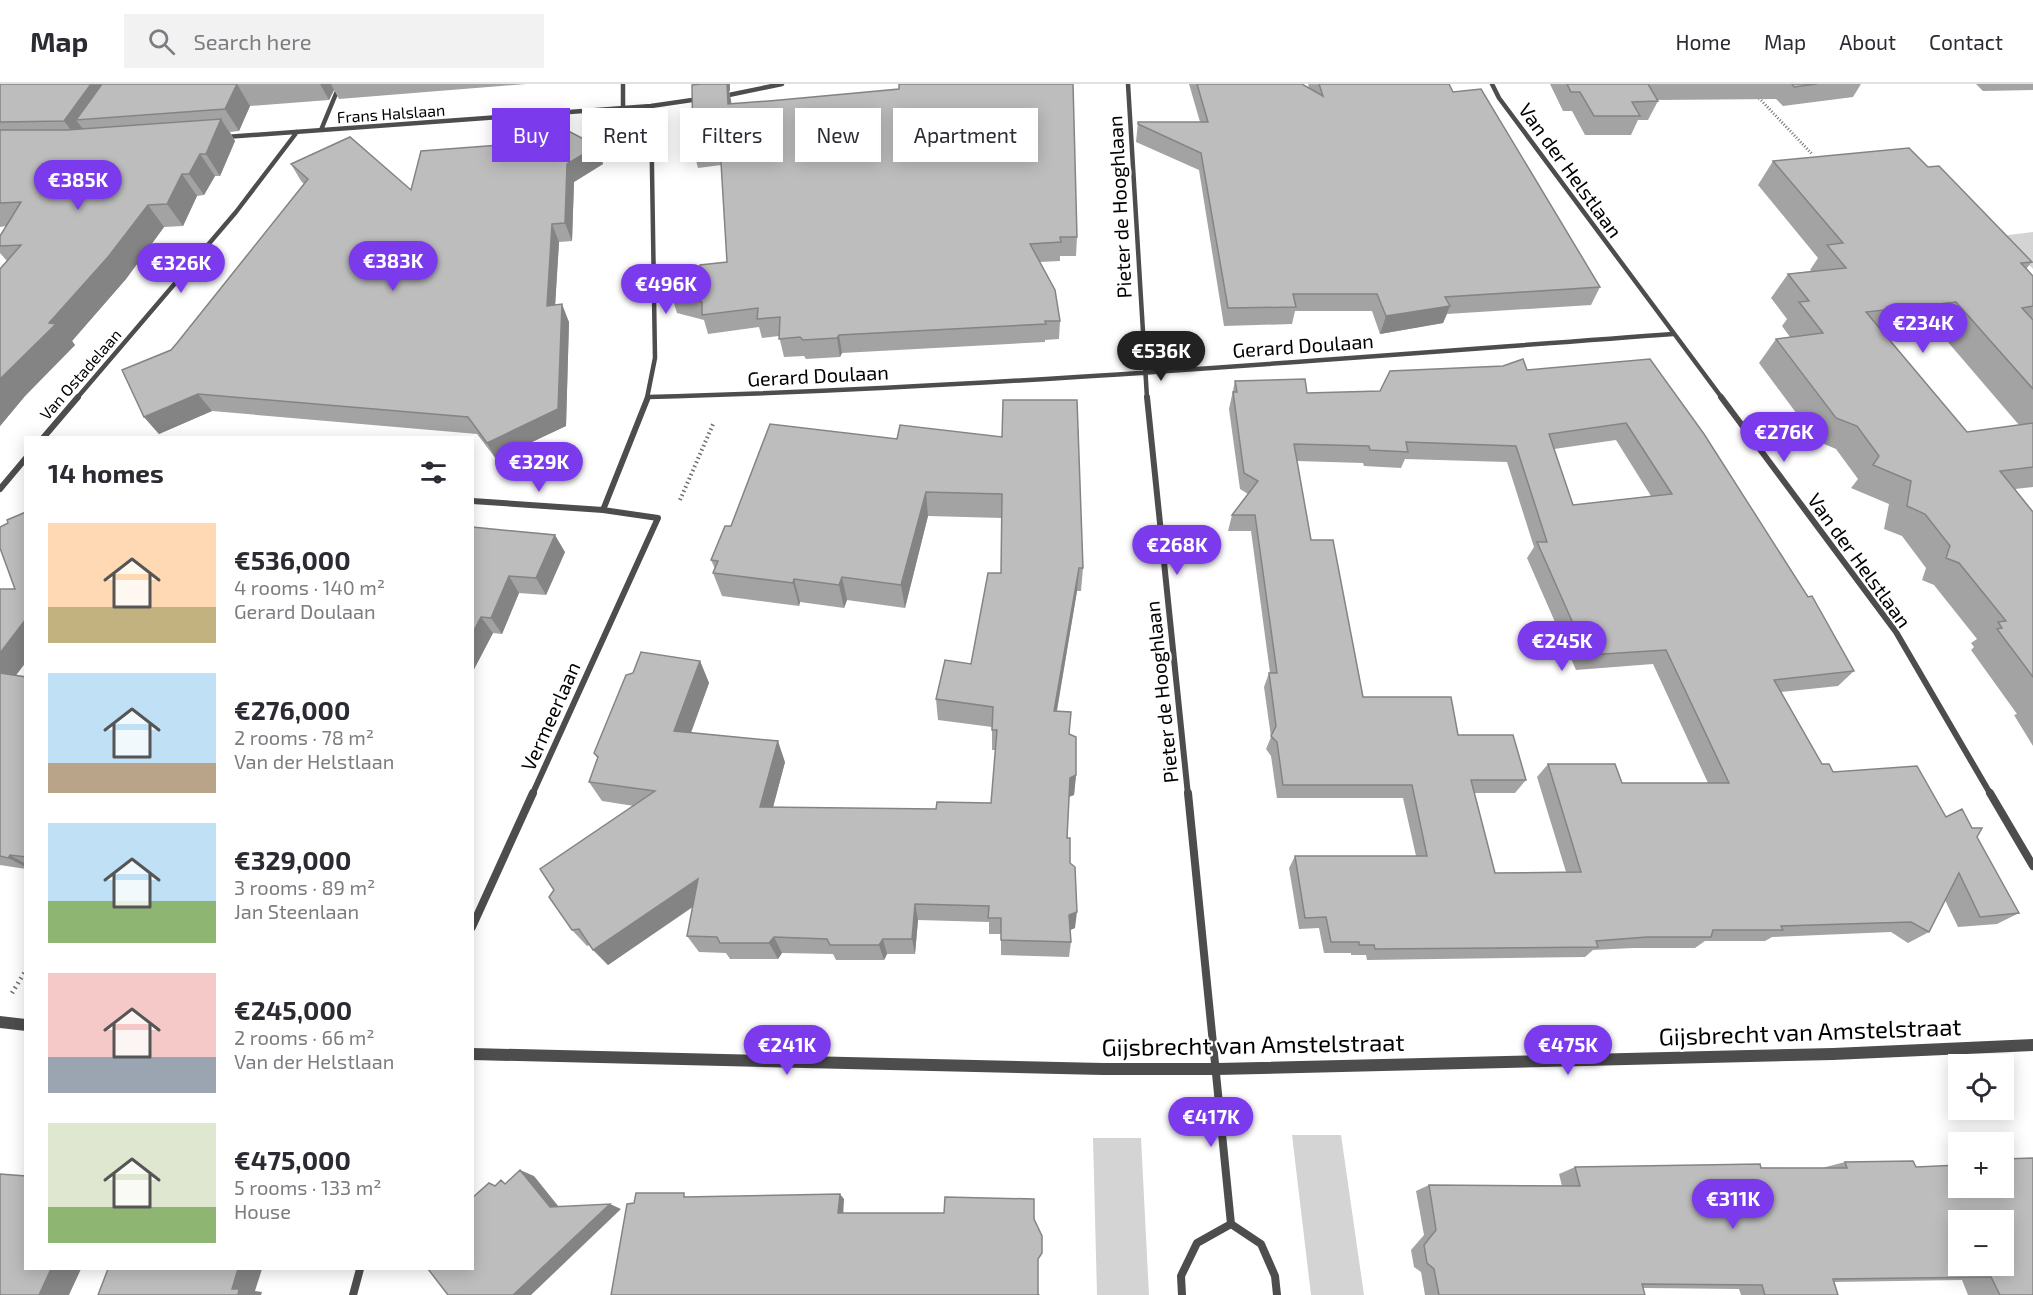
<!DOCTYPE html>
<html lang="en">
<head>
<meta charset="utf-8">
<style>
	:root { --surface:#fff; --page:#f2f2f3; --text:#2b2b33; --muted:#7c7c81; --line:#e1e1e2; --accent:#7c3aed }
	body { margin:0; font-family:"Exo 2",sans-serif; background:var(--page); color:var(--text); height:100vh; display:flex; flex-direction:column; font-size:22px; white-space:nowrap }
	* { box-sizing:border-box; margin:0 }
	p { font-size:20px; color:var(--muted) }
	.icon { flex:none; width:33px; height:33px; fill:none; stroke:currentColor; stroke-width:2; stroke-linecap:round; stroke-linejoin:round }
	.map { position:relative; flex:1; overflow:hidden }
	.panel { position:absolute; left:24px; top:352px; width:450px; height:834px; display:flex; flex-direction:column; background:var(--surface); border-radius:0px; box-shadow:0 3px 15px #0003 }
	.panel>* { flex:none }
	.hud { position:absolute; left:492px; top:24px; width:570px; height:54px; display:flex; gap:12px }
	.tools { position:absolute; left:1948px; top:970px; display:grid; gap:12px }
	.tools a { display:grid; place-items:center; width:66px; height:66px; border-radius:0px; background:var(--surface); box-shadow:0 3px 15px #0003; font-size:30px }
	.price { position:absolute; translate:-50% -51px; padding:0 14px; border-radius:21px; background:var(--accent); color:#fff; font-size:20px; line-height:39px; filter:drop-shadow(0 2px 3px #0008) }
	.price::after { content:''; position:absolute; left:50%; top:36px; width:18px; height:14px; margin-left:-9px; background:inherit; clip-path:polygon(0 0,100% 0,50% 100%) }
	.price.selected { background:#222; color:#fff }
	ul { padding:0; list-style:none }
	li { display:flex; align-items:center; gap:18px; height:150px; padding:0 24px }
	li span { display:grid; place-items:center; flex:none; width:168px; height:120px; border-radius:0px; color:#555 }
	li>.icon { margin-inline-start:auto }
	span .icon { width:72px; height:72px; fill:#fffc; stroke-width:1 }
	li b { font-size:26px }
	h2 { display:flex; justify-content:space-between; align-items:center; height:72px; padding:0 24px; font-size:26px }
	.chip { padding:0 21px; border-radius:0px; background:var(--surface); box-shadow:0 3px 15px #0003; font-size:21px; line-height:54px }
	.chip.selected { background:var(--accent); color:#fff }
	header { display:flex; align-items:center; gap:36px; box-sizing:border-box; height:84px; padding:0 30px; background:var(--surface); border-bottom:2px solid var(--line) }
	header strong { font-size:28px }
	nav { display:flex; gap:33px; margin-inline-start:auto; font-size:21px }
	.search { width:420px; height:54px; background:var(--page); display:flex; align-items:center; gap:15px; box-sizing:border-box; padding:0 21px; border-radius:0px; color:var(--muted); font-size:22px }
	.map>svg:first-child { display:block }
	.green { fill:#d4d4d4 }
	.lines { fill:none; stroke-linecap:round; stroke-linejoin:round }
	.path-far2 { stroke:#6f6f6f; stroke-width:3; stroke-dasharray:1 2; stroke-linecap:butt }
	.path-far1 { stroke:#6f6f6f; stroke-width:4; stroke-dasharray:1.5 3; stroke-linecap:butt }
	.path { stroke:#6f6f6f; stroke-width:4.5; stroke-dasharray:1.5 4; stroke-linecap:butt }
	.minor-far2 { stroke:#4d4d4d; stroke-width:4.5 }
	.minor-far1 { stroke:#4d4d4d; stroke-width:6 }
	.minor { stroke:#4d4d4d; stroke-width:8 }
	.tertiary { fill:#4d4d4d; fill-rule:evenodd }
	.wall { fill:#a3a3a3; fill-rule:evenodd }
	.shaded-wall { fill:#848484 }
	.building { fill:#bdbdbd; stroke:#848484; stroke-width:1.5; fill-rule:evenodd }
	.labels { text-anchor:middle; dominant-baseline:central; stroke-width:4.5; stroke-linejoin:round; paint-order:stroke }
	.far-street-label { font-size:16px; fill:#000; stroke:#fff }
	.street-label { font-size:20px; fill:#000; stroke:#fff }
	.near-street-label { font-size:24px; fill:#000; stroke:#fff }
</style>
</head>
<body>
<header>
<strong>Map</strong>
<div class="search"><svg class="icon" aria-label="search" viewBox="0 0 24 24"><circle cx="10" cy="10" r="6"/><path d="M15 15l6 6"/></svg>Search here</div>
<nav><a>Home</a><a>Map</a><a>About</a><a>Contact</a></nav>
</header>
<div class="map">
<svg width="2033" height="1211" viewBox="0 0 2033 1211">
	<rect width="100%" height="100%" fill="#fff"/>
	<path class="green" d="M2033,148V185L2001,152Z
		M1292,1051H1341L1364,1211H1311Z
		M1093,1054H1141L1149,1211H1097Z"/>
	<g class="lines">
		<path class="path-far2" d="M1757,12L1812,70"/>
		<path class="path-far1" d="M680,416L714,338"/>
		<path class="path" d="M12,909L26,886"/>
		<path class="minor-far2" d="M623,0V24
			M1128,0L1147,314
			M1492,0L1499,14L1722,314
			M724,12L782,0
			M321,46L340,0
			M225,53L651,22L699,15
			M648,313C990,304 1332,275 1673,250
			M77,314L236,128L297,48
			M647,314L655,274L651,22"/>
		<path class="minor-far1" d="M1147,313L1188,711
			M1721,313L1896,548L1991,711
			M43,354L78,313
			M0,405L26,374
			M472,417L603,426L658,434L532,711
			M603,426L648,313"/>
		<path class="minor" d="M1188,709L1231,1140
			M1990,709L2033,782
			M472,843L533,709
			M1231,1140L1261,1160L1275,1192L1277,1211
			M353,1211L360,1185
			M1182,1211L1181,1192L1197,1159L1231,1140"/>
		<path class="tertiary" d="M0,932L26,935V947L0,944Z
			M2033,955V967L1833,976L1217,991H1103L472,976V964L1103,979H1217L1833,964Z"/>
	</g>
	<path class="wall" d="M0,0H526L339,15L334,6L329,16L250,22L239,47L230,48L235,57L220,92H215L204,111L197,112L183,142L164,143L126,195L72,257L75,261L25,312L0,342V185L7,177L0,169V152L6,142L0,143Z
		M693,0H730V7H729L731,20L1077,153L1076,172H1060V177L1040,178L1060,237L1059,255L1045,256V258L842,269L840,273L806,275L804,272L784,273L779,252L762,254L759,243L708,250L704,236L677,229L671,210L727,178L721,81L698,84L693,65Z
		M1189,0H1302L1309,4L1308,0H1449L1453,8L1600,203L1591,221L1447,230L1443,239L1380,250L1372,227H1295L1292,240L1224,242L1199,86L1136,58L1138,38H1200Z
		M1550,0H1861L1853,13L1783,22L1776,15L1657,16L1658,17L1648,36H1638L1631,51H1585L1572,27H1563Z
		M1976,0H2033V6L1983,7Z
		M597,62L603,80L574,98L572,157L559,158L555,221L569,238L566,342L496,375L477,350L212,327L159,350L144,333L171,266L304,100L301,97L291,80L411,106Z
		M1773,77L1928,83L2032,178L2026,185L2033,192V403L2015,405L2033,428V662L2014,631L2017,630L1971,566L1974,563L1971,559L1977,555L1934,501L1922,496L1926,484L1902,452L1884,445L1889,420L1851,404L1858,395L1836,365L1817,357L1759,279L1776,255L1790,253L1782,242L1787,235L1771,214L1788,190L1811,187L1810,186L1818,174L1758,101ZM1935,243L2019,341L1967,348L1883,248Z
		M1650,275L1854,587L1838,602L1781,608L1822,680L1833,688L1946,733L1977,753L2019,829L1997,840L1958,843L1945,816L1929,848L1908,859L1891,848L1772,853L1765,857H1705L1695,864H1633L1593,866L1585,873L1367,876L1366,871H1351V869H1324L1319,844L1299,845L1289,784L1295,772H1416L1403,714H1277L1271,672L1266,665L1271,653L1264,603L1269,589H1270L1251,447H1228L1232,431L1248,410L1240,405L1229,325L1235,297L1307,309L1380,307L1527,286ZM1616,356L1651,412L1573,421L1554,365ZM1405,375L1507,378L1534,463L1527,474L1576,586L1653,580L1708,699H1622L1548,680L1537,693L1566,788L1495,789L1474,709H1515L1526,696L1458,651L1363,613L1311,456L1297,377L1363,379L1364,382L1401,384Z
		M1002,353L1083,484L1081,507H1077L1057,627L1069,650L1076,691L1074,711L1069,713L1067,754L1075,844L1070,846L1071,858L1069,873L1001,871V850H989V838L918,836L915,870H887L884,876H836L833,870L782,869L778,875H730L726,869L699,868L687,852L693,823L608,881L590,861L587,862L572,846L634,722L602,717L589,698L598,675L594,669L700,577L709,599L691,649L785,678L773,723L936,725L991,719L996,666H992V643L938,636L936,615L971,580L1001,489L1002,434L928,432L905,524L847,516L844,524L800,518L799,522L722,512L713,489L715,485L711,476L731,442L897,355Z
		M26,428V578L15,592L26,593V785L0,781V505H15L8,439Z
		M472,443L565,468L546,511L519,509L502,550L493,549L472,589Z
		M1845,1078L1916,1083L2033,1211H1968L1962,1196L1834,1198L1838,1211H1741L1739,1205L1643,1204L1645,1211H1425L1421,1188L1414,1183L1411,1166L1424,1151L1416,1107L1429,1101L1562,1102L1559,1090L1575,1083L1822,1084Z"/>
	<path class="shaded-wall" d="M91,0H123L76,36L87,50L81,59L64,37Z
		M237,0L250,22L239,47L225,25Z
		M320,0H331L334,6L329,16Z
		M693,0H730V7H729L731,16L733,39L696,11Z
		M221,35L235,57L220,92L206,70Z
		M597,62L603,80L574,98L572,157L565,139L567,80Z
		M200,70L215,92L204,111L189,90Z
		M182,90L197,112L183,142L167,120Z
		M148,121L164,143L126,195L72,257L75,261L25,312L0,342V295L49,239Z
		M552,140L559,158L554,240L547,222Z
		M562,220L569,238L566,342L496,375L487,359Z
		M1450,222L1443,239L1380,250L1386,232Z
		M839,251L842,269L840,273L837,254Z
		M198,310L212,327L159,350L144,333Z
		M926,408L928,432L905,524L901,501Z
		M555,451L565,468L546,511L536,494Z
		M1079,484L1077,507L1053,648L1054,627Z
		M509,492L519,509L502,550L491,534Z
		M842,493L847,516L844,524L839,501Z
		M794,495L800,518L799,522L793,499Z
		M481,533L493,549L472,589V550Z
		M26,535V578L8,602L0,597V569Z
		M700,577L709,599L684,667L674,647Z
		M778,657L785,678L768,742L760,723Z
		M1076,691L1074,711L1068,713L1070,694Z
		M10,771L26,780V783L8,774Z
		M698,795L708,812L608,881L593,866Z
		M915,820L918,836L915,870L912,855Z
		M1077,828L1075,844L1068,847L1069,831Z
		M774,853L782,869L778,875L769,859Z
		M883,855L887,870L884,876L879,861Z
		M520,1086L534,1092L563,1128L550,1123Z
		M840,1110L844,1115L843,1134L838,1129Z
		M610,1120L621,1125L531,1211H513Z
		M51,1185H81L69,1211H39Z
		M238,1185H262L255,1207L262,1208L261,1211H238L232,1205Z"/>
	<path class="building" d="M0,0H91L64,37L0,38Z
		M102,0H237L225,25L76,36Z
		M701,0H727L728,20L769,17L899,5V0H1073L1077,153H1060L1061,158L1030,160L1055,206L1060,237H1045L1046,240L839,251L837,254L803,256L800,253L779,255L780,233L757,235L758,224L702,231V218L671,210L701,193L700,181L727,178L720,62L693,65L692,1Z
		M1197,0H1302L1323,12L1319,0H1449L1453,8L1481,5L1600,203L1445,213L1450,222L1386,232L1377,210H1293L1296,223L1228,224L1201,69L1138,40V38H1208Z
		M1567,0H1648L1658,17L1632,18L1640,32H1594L1580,8H1571Z
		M1792,0H1817L1794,3Z
		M221,35L206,70H200L189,90H182L167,120L148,121L108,173L49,239L56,240L0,295V185L21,161L0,162V152L21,118L0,119V46H67Z
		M555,40L597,62L567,80L565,139L552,140L547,222L562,220L558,325L487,359L468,333L198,310L144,333L122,286L171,266L177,259L308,95L291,80L350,53L411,106L421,67L525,59Z
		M1909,64L1928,83L1939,82L2032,178L2021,179L2033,192V222L2022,224L2033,236V305L1956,218L1866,228L1967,348L2033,339V383L2000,387L2033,428V593L1997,545L2002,544L1998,538L2006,537L1959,479L1946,474L1950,462L1925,430L1907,422L1911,397L1873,381L1879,372L1857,342L1836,334L1776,255L1823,249L1799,218L1809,217L1788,190L1846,184L1827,161L1843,159L1773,77Z
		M1523,275L1527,286L1650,275L1704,350L1808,513L1812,512L1854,587L1774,596L1822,680H1829L1833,688L1917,682L1946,733L1962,725L1972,744H1982L1977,753L2019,829L1980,833L1959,789L1929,848L1911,838L1781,842L1783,846H1713L1711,853H1647L1596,857L1598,863L1375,865L1374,861H1359V858H1331L1326,833L1305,834L1295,772H1427L1412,701H1283L1277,658L1271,652L1276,642L1269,589H1277L1255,431H1232L1258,397L1244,389L1233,308H1237L1235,297L1305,295L1307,309L1380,307L1390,287L1503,282ZM1626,339L1672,410L1573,421L1549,350ZM1406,358L1516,362L1547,458H1537L1587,571L1666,566L1729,699H1622L1615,680H1548L1581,788L1495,789L1471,696H1526L1513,651H1458L1451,613H1363L1333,456H1311L1294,360L1369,362L1370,366L1408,368Z
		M1003,316H1077L1083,484H1079L1054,627L1071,628L1069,650L1076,653V691L1070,694L1067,754H1070V779L1075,783L1077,828L1069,831L1071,858L1001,856V834H988L989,822L915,820L912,855H883L879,861H830L827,855L774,853L769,859H720L717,853L687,852L698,795L593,866L579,845L572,846L549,813L554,806L540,785L655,707L589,698L598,673L594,669L626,591L633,589L641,568L700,577L674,647L778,657L760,723L936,725L937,718L991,719L997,646H992L993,623L936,615L945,576L971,580L988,489H1001L1002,410L926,408L901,501L842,493L839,501L794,495L793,499L713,489L718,477L711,476L725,442H731L770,340L897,355L900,341L1002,353Z
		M26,428V535L0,569V505H15L0,464V443L8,439L7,436Z
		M472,443L555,451L536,494L509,492L491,534L481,533L472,550Z
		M0,589L26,593V773L10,771L8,774L0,772Z
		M2033,1074V1211H2000L1991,1193L1833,1195L1838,1211H1765L1762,1201L1642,1200L1645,1211H1439L1434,1185L1427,1179L1424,1161L1436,1146L1429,1101L1580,1102L1575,1083L1760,1080L1761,1084H1847L1845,1078L1913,1077L1916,1083L1959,1081V1104H2004V1075ZM1959,1137H2004V1182H1959Z
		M520,1086L550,1123L610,1120L513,1211H448L428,1185H472V1114L489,1099L495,1102L501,1096L505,1100Z
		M0,1090L26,1092V1185H51L39,1211H0Z
		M636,1109H684V1113L840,1110L838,1129H944L945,1113L1034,1115V1135L1042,1152V1169L1038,1175V1210L1039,1211H611L627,1120L634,1119Z
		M108,1185H238L232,1205H239L238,1211H98Z"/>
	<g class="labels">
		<g class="far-street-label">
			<text transform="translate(391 29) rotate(-4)">Frans Halslaan</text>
			<text transform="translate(80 290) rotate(-49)">Van Ostadelaan</text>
		</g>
		<g class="street-label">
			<text transform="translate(1571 86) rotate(54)">Van der Helstlaan</text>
			<text transform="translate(1119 123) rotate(-93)">Pieter de Hooghlaan</text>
			<text transform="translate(1303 261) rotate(-4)">Gerard Doulaan</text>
			<text transform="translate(818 291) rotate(-3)">Gerard Doulaan</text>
			<text transform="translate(1860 476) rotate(54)">Van der Helstlaan</text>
			<text transform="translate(1161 608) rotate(-96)">Pieter de Hooghlaan</text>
			<text transform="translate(550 632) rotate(-66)">Vermeerlaan</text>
		</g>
		<g class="near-street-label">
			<text transform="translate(1810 947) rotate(-2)">Gijsbrecht van Amstelstraat</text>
			<text transform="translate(1253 960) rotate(-1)">Gijsbrecht van Amstelstraat</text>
		</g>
	</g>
</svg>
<div class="tools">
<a><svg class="icon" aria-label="locate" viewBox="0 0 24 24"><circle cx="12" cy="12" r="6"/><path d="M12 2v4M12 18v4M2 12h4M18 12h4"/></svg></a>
<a>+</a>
<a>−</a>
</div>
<b class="price" style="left:78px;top:127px">€385K</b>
<b class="price" style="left:393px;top:208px">€383K</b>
<b class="price" style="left:181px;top:210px">€326K</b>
<b class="price" style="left:666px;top:231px">€496K</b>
<b class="price" style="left:1923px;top:270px">€234K</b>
<b class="price selected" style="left:1161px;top:298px">€536K</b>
<b class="price" style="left:1784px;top:379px">€276K</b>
<b class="price" style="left:539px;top:409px">€329K</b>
<b class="price" style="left:1177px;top:492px">€268K</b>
<b class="price" style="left:1562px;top:588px">€245K</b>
<b class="price" style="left:787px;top:992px">€241K</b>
<b class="price" style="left:1568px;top:992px">€475K</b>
<b class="price" style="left:1211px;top:1064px">€417K</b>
<b class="price" style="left:1733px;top:1146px">€311K</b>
<div class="hud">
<a class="chip selected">Buy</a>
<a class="chip">Rent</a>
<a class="chip">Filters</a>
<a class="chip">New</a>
<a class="chip">Apartment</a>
</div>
<section class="panel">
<h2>14 homes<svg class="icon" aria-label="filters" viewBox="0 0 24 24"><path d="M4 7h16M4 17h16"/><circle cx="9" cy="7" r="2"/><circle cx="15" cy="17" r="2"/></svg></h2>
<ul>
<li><span style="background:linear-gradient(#ffd9b3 70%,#c2b280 0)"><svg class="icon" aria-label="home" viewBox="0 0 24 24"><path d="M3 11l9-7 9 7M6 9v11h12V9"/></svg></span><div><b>€536,000</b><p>4 rooms · 140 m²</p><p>Gerard Doulaan</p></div></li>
<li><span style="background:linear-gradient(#bfe0f5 75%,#b9a48a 0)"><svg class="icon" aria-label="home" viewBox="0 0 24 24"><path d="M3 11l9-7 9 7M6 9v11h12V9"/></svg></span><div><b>€276,000</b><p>2 rooms · 78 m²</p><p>Van der Helstlaan</p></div></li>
<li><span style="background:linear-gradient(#bfe0f5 65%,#8fb573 0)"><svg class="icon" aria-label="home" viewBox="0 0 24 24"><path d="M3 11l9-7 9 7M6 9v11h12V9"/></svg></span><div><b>€329,000</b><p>3 rooms · 89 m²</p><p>Jan Steenlaan</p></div></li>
<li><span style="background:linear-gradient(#f6c9c9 70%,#9aa5b1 0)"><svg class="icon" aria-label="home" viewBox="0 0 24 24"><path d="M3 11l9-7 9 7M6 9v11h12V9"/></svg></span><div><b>€245,000</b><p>2 rooms · 66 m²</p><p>Van der Helstlaan</p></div></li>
<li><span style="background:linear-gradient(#dfe7d0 70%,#8fb573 0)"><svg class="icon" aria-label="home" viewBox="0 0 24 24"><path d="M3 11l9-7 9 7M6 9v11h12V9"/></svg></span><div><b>€475,000</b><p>5 rooms · 133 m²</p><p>House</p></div></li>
</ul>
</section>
</div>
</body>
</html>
